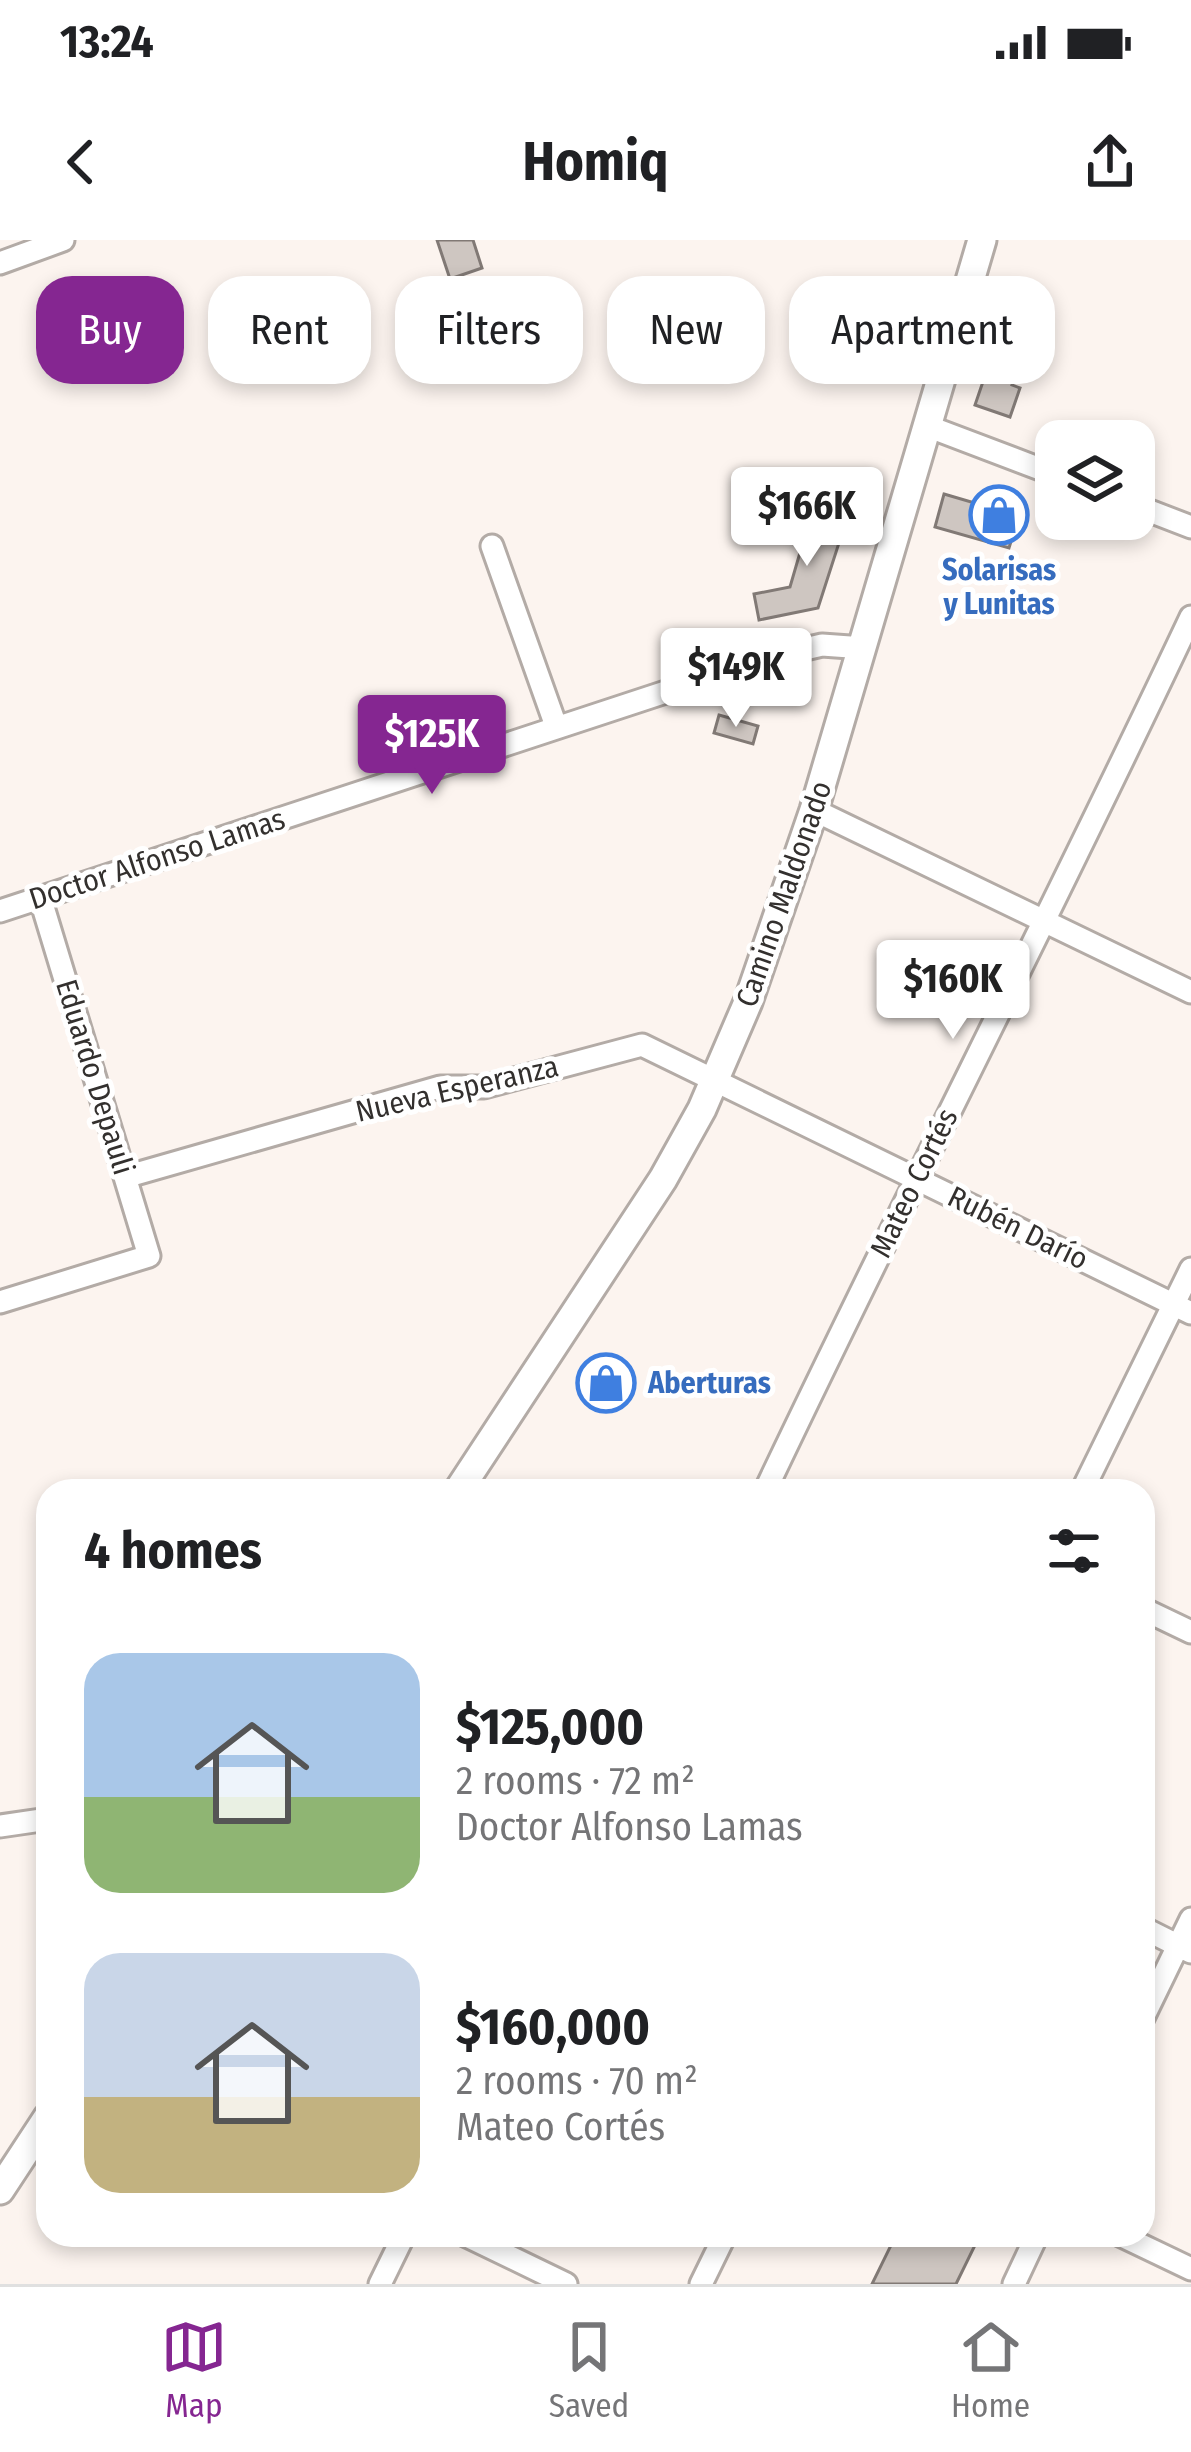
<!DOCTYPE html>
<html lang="en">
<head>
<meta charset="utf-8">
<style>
	:root { --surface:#fff; --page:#f2f2f2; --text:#202124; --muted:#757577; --line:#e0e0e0; --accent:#852691 }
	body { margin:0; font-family:"Fira Sans Condensed",sans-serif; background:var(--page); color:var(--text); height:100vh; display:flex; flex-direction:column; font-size:45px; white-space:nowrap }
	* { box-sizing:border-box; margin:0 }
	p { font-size:39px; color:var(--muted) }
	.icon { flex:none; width:66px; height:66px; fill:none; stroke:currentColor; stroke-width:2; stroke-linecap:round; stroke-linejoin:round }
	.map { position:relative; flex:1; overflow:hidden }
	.drawer { position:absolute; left:36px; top:1239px; width:1119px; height:768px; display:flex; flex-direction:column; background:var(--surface); border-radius:36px; box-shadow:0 6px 18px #0003 }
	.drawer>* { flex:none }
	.hud { position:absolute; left:36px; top:36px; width:1119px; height:108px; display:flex; gap:24px }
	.buttons { position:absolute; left:1035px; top:180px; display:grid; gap:24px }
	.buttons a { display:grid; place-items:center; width:120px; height:120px; border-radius:24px; background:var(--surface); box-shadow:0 6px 18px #0003; font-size:60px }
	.price { position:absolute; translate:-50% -102px; padding:0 27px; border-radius:12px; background:#fff; color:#222; font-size:39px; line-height:78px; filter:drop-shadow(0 3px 6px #0008) }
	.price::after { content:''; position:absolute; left:50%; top:72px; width:36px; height:27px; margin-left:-18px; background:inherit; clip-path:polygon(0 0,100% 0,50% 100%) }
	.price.current { background:var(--accent); color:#fff }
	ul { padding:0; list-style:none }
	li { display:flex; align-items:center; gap:36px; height:300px; padding:0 48px }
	li span { display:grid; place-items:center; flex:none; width:336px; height:240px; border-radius:36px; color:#555 }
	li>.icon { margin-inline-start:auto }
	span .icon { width:144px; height:144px; fill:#fffc; stroke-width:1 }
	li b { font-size:51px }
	h2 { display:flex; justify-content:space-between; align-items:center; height:144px; padding:0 48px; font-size:51px }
	.pill { padding:0 42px; border-radius:36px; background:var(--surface); box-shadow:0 6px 18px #0003; font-size:42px; line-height:108px }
	.pill.current { background:var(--accent); color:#fff }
	.status { display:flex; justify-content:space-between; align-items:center; height:84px; padding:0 60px; background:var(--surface); direction:ltr }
	.status svg { height:33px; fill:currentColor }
	header { display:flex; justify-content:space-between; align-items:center; height:156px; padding:0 48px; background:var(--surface); font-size:54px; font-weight:700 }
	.tabs { display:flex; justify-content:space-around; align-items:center; height:168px; border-top:3px solid var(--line); background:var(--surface); font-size:33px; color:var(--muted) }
	.tabs a { display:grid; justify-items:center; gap:6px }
	.tabs .current { color:var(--accent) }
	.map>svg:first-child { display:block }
	.building { fill:#cec6c1; stroke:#817975; stroke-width:3 }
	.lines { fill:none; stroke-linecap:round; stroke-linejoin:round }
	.minor-casing { stroke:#b3aba6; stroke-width:27 }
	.major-casing { stroke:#b3aba6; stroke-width:33 }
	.minor { stroke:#fff; stroke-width:21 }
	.major { stroke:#fff; stroke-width:27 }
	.labels { text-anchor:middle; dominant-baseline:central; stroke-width:10; stroke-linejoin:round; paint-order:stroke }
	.shop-label { font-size:30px; font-weight:bold; fill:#366cbe; stroke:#fff }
	.street-label { font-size:30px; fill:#33302e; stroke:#fff }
</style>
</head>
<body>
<div class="status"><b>13:24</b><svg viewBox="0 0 49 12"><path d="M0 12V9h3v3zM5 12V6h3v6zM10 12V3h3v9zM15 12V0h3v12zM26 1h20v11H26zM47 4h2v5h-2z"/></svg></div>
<header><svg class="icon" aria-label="back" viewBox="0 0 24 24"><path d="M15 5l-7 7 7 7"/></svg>Homiq<svg class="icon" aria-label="share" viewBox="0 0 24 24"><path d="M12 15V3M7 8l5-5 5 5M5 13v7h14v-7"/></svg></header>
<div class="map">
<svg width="1191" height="2044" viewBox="0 0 1191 2044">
	<rect width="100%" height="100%" fill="#fcf4ef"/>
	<path class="building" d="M437,0H473L482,28L450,39Z
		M989,124L1017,133L1012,145L1020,148L1010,177L975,165Z
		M944,254L1019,276L1009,308L935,287Z
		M813,268L847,278L818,368L759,380L754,354L790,347Z
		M719,475L758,486L753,504L714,493Z
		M896,1995H980L956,2044H872Z"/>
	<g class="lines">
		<defs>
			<path id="minor" d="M0,23L63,0
				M927,186L1056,235
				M1134,265L1191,287
				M492,306L556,486
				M814,570L1191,752
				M0,671L775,416L822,405L864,408
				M125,937L440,847H484L642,805L1191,1073
				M0,1062L149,1016L40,657
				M765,1251C904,958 1053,670 1191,377
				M1082,1251L1191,1029
				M1143,1369L1191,1392
				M0,1586L48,1579
				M1143,1688L1191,1712
				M1143,1778L1191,1679
				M465,1995L566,2044
				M1120,1995L1191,2029
				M380,2044L404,1995
				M701,2044L725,1995
				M1014,2044L1037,1995"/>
			<path id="major" d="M458,1251L663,939L702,869L748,762L814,570L982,0
				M0,1950L48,1877"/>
		</defs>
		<use href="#minor" class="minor-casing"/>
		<use href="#major" class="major-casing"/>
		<use href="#minor" class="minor"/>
		<use href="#major" class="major"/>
	</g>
	<defs>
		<symbol id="shop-ring" viewBox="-11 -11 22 22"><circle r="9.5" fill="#fff" stroke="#3f7fe0" stroke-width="1.5"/><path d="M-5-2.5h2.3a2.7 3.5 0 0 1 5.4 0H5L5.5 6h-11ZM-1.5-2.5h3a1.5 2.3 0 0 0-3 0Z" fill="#3f7fe0"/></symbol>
	</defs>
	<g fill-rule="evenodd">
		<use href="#shop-ring" x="966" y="242" width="66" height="66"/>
		<use href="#shop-ring" x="573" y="1110" width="66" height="66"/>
	</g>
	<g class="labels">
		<g class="shop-label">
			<text x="999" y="330">Solarisas<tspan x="999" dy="34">y Lunitas</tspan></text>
			<text x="648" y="1143" text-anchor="start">Aberturas</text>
		</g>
		<g class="street-label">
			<text transform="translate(157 619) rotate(-18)">Doctor Alfonso Lamas</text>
			<text transform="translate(784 654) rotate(-71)">Camino Maldonado</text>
			<text transform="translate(95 837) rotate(73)">Eduardo Depauli</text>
			<text transform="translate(457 849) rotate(-13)">Nueva Esperanza</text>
			<text transform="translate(914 943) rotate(-64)">Mateo Cortés</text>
			<text transform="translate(1018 988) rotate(26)">Rubén Darío</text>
		</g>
	</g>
</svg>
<div class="buttons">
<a><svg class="icon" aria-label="layers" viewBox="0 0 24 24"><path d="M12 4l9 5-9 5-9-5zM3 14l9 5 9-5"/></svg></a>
</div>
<b class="price" style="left:807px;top:329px">$166K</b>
<b class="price" style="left:736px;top:490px">$149K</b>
<b class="price current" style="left:432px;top:557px">$125K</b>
<b class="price" style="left:953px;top:802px">$160K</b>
<div class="hud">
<a class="pill current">Buy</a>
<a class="pill">Rent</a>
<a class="pill">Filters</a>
<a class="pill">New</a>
<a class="pill">Apartment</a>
</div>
<section class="drawer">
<h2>4 homes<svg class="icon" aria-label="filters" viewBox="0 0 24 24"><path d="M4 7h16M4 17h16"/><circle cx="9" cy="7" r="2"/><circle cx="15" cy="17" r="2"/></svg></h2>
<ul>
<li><span style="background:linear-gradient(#a9c7e8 60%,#8fb573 0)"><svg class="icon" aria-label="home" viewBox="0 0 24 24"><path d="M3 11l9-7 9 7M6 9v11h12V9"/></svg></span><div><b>$125,000</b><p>2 rooms · 72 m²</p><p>Doctor Alfonso Lamas</p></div></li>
<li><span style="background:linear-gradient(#c9d6e8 60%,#c2b280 0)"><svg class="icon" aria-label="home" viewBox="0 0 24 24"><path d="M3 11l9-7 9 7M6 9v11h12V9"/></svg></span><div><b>$160,000</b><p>2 rooms · 70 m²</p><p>Mateo Cortés</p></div></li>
</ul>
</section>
</div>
<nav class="tabs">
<a class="current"><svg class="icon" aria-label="map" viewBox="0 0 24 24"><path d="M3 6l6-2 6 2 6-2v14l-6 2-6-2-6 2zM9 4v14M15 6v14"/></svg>Map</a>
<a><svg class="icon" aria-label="saved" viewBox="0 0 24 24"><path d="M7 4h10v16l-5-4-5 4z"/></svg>Saved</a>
<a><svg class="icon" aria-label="home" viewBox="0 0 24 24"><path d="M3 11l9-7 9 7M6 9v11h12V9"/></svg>Home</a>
</nav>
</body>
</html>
